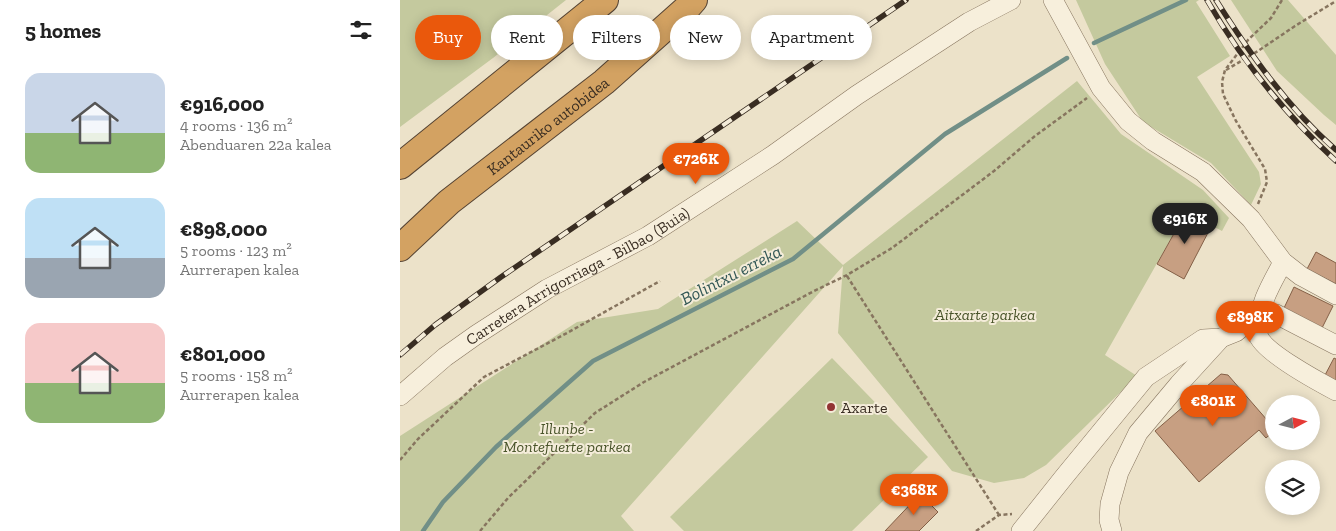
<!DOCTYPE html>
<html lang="en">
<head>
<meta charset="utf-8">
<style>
	:root { --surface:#fff; --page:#f6f6f6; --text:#222; --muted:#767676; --accent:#ea580c }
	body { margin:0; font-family:"Zilla Slab",serif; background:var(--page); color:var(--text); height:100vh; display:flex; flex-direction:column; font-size:19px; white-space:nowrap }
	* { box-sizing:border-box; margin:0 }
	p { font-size:16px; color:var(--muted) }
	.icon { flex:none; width:28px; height:28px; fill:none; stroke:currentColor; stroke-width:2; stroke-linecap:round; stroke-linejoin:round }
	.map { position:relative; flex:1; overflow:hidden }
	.sheet { display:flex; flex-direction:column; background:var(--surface); width:400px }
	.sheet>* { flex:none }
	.top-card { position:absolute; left:15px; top:15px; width:475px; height:45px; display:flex; gap:10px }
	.needle { width:32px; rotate:83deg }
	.fabs { position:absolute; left:865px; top:395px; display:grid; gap:10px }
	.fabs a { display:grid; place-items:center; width:55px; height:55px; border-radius:50%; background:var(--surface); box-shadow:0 2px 12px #0003; font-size:25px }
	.price { position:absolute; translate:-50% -42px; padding:0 11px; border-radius:18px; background:var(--accent); color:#fff; font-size:16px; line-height:32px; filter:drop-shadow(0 1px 2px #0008) }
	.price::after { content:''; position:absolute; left:50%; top:30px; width:15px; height:11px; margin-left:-8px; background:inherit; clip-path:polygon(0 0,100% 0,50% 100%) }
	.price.on { background:#222; color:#fff }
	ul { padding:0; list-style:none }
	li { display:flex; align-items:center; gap:15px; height:125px; padding:0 25px }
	li span { display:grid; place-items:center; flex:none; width:140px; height:100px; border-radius:15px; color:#555 }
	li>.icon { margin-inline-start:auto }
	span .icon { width:60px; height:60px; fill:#fffc; stroke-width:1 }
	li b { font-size:21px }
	h2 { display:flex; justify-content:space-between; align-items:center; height:60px; padding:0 25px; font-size:21px }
	.pill { padding:0 18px; border-radius:22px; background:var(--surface); box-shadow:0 2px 12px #0003; font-size:18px; line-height:45px }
	.pill.on { background:var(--accent); color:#fff }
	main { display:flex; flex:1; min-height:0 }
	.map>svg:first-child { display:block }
	.green { fill:#c4c99e }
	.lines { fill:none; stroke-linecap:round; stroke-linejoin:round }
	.stream { stroke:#718f87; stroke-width:4.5 }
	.building { fill:#c79f82; stroke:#846047 }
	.minor-casing { stroke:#87755f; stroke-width:20 }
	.highway-casing { stroke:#554333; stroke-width:28 }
	.path { stroke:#87755f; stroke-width:2.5; stroke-dasharray:4 2.5; stroke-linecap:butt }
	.minor { stroke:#f7efdc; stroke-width:19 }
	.highway { stroke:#d3a262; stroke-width:26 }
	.rail-casing { stroke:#392d22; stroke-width:5.5 }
	.rail { stroke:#f4ecd9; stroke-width:4; stroke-dasharray:11; stroke-linecap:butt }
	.poi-dot { fill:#923434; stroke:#f4ecd9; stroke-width:2 }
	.labels { text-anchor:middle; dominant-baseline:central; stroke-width:4; stroke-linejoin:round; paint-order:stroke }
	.street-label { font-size:16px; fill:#392d22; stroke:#f4ecd9 }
	.park-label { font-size:16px; font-style:italic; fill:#49542a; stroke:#f4ecd9 }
	.poi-label { font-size:16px; fill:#392d22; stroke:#f4ecd9; text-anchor:start }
	.water-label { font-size:18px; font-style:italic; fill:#325755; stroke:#f4ecd9 }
</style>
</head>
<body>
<main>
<section class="sheet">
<h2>5 homes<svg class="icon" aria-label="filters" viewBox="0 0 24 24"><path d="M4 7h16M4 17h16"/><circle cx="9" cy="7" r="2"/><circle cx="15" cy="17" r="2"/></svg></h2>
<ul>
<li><span style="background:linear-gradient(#c9d6e8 60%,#8fb573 0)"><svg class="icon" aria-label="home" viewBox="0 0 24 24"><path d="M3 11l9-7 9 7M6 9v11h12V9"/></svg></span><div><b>€916,000</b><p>4 rooms · 136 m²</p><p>Abenduaren 22a kalea</p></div></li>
<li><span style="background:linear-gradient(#bfe0f5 60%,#9aa5b1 0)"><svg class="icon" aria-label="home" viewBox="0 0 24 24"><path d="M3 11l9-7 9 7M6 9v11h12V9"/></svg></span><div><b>€898,000</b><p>5 rooms · 123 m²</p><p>Aurrerapen kalea</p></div></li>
<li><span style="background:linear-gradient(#f6c9c9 60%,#8fb573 0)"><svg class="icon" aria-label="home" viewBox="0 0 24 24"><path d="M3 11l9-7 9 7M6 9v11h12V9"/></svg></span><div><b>€801,000</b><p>5 rooms · 158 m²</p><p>Aurrerapen kalea</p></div></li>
</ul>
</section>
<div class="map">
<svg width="936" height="531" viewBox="0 0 936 531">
	<rect width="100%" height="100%" fill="#ece2c9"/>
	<path class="green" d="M0,0H166L93,58L0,127Z
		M676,0H799L796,2L830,56L797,77L859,172L861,184L851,205L811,163L743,122L705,64Z
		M831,0H888L936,55V125L924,115L877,71Z
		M677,81L721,134L803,190L829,218L822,231L786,212L705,355L737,376L646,465L624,478L594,483L552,471L438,333L443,266L221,516L234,531H0V436L177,322L258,309L397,221L443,265Z
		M432,358L528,457L452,531H284L270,517Z"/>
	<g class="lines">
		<path class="stream" d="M694,43L786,0
			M23,531L43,502L96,447L193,361L393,259L545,134L667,58"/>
	</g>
	<path class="building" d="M786,212L812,225L784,279L757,264Z
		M916,252L936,263V284L907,269Z
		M894,287L933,306L922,328L884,308Z
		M934,358L936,359V384L924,377Z
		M821,374L828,375L874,428V431L866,438L859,430L799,482L755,431Z
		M520,494L538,512L519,531H485Z"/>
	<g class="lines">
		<defs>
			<g id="minor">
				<path d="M653,0L701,88L728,121L753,141L803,172L851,219L883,262L901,276L936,295"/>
				<path d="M883,262C872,283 859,303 859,327C859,329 858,332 858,335C863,352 919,382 936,391"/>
				<path d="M859,313L876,314L936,345"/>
				<path id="s1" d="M0,396L45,357L76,335L147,289L248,236L373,155L457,95L569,22L611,0"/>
				<path d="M621,531L664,477L746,377L803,339L821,338L836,332L859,313"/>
				<path d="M712,531L709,520L710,504L719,472L738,433L779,384L821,338"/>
			</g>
			<g id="highway">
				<path d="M0,166L205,0"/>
				<path id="s2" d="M0,248L49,202L204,82L286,9L294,0"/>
			</g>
		</defs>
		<use href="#minor" class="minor-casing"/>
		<use href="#highway" class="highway-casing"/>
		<path class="path" d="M826,70L858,51L895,26L936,1
			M858,204L867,182L865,169L836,121L823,94L822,82L825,70L848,40L871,18L882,0
			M447,276L599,515
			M0,460L18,439L84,377L167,333L260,281
			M80,531L108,498L195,413L244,382L414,291L447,275L492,248L594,171L635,136L687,98
			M576,531L599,515L612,514"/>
		<use href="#minor" class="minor"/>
		<use href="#highway" class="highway"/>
		<defs>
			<path id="rail" d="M807,0C842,61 884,113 936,161
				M816,0C850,54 888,108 936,150
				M0,355L35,325L101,277L506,0"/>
		</defs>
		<use href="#rail" class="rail-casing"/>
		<use href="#rail" class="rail"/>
	</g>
	<circle class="poi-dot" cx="431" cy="407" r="5"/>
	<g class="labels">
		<g class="street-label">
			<text stroke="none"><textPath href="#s2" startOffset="192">Kantauriko autobidea</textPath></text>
			<text stroke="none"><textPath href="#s1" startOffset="215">Carretera Arrigorriaga - Bilbao (Buia)</textPath></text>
		</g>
		<g class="park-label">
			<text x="585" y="314">Aitxarte parkea</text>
			<text x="167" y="428">Illunbe -<tspan x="167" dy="18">Montefuerte parkea</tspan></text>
		</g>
		<g class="poi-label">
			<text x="441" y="407">Axarte</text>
		</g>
		<g class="water-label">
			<text transform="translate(331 275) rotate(-27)">Bolintxu erreka</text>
		</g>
	</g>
</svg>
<div class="fabs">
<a><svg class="needle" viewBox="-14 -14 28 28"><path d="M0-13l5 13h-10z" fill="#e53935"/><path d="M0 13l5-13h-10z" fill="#767676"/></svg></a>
<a><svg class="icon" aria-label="layers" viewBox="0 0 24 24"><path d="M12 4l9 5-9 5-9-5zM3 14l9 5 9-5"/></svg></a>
</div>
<b class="price" style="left:296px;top:185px">€726K</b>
<b class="price on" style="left:785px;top:245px">€916K</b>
<b class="price" style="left:850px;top:343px">€898K</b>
<b class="price" style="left:813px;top:427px">€801K</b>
<b class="price" style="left:514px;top:516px">€368K</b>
<div class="top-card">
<a class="pill on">Buy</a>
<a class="pill">Rent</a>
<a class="pill">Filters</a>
<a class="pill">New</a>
<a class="pill">Apartment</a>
</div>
</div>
</main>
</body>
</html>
